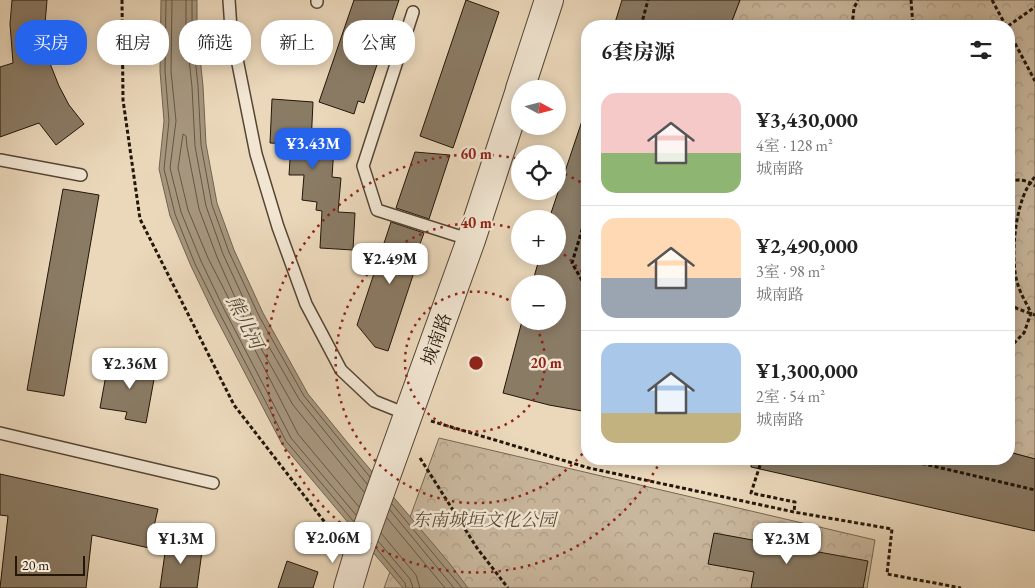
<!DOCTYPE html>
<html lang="zh">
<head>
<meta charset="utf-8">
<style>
	:root { --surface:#fff; --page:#f2f2f2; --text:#222; --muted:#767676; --line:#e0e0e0; --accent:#2563eb }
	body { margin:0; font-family:"EB Garamond","Noto Serif SC",serif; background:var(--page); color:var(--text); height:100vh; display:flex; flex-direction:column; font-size:19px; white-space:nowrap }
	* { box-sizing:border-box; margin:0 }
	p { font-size:16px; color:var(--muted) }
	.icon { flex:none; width:28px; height:28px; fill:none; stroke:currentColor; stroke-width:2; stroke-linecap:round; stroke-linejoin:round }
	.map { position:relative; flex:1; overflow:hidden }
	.panel { position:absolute; left:581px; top:20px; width:434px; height:445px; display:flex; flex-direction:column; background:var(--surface); border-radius:20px; box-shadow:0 2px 12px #0003 }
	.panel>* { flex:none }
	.top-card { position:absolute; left:15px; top:20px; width:475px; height:45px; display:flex; gap:10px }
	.needle { width:32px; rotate:97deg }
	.buttons { position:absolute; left:511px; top:80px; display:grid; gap:10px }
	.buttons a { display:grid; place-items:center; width:55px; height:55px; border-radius:50%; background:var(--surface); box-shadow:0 2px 12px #0003; font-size:25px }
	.scale { position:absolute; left:15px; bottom:12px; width:70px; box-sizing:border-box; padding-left:5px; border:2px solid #211608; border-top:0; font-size:14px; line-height:18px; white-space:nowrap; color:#211608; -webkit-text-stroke:4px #f2e6d3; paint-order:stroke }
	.price { position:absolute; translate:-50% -42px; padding:0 11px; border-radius:10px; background:#fff; color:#222; font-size:16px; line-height:32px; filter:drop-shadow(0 1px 2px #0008) }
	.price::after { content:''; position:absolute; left:50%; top:30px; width:15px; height:11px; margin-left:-8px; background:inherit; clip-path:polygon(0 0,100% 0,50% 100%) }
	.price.current { background:var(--accent); color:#fff }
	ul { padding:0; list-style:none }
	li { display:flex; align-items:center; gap:15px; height:125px; padding:0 20px }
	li+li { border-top:1px solid var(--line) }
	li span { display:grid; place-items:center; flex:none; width:140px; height:100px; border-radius:15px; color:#555 }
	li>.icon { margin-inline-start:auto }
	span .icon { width:60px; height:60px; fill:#fffc; stroke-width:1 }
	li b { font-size:21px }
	h2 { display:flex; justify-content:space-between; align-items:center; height:60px; padding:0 20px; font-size:21px }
	.chip { padding:0 18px; border-radius:20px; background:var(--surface); box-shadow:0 2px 12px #0003; font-size:18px; line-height:45px }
	.chip.current { background:var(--accent); color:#fff }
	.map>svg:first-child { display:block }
	.forest { fill:url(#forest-crowns); stroke:#756652 }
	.water { fill:#a6967e; stroke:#71634f }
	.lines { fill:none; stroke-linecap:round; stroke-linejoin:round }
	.shore { stroke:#645643; stroke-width:1 }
	.building { fill:#8a7b65; stroke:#211608 }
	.service-casing { stroke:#544635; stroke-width:14 }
	.tertiary-casing { stroke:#544635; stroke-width:30 }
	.path { stroke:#211608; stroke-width:3; stroke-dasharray:4 2.5; stroke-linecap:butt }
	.service { stroke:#f2e6d3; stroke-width:11 }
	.tertiary { stroke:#f2e6d3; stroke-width:28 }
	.ring { fill:none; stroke:#8f2418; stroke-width:2.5; stroke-dasharray:2.5 5 }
	.labels { text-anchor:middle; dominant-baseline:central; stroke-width:5; stroke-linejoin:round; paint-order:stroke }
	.street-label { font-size:18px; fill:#211608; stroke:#f2e6d3 }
	.park-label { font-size:18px; font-style:italic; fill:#5c4e3c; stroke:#f2e6d3 }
	.water-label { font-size:19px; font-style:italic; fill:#564937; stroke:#f2e6d3 }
	.centre { fill:#8f2418; stroke:#f2e6d3; stroke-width:2.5 }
	.ring-label { font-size:15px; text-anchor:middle; font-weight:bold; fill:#8f2418; stroke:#f2e6d3; stroke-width:5; stroke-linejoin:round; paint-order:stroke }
</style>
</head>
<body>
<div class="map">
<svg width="1035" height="588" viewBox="0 0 1035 588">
	<defs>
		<pattern id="forest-crowns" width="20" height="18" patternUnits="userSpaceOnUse" patternTransform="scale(1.25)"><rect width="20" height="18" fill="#c9b79d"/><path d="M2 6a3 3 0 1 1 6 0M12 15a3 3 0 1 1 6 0" fill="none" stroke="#ac9d86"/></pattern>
	</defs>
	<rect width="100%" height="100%" fill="#ebd8bb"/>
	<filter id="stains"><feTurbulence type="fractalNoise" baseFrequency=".004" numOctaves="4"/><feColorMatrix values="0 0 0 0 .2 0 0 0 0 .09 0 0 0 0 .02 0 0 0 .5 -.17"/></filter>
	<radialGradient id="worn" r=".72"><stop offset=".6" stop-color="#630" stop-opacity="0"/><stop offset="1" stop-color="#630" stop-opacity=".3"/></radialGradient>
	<path class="forest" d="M740,0H1035V459L1009,452V26H730Z
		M439,438L875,540L867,588H384Z"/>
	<path class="water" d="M161,0H197V29L203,86L206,144L217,203L234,250L263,313L308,394L347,442L450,564L468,588H403L282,444L214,314L191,266L170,216L159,169L164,121L160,71Z"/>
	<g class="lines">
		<path class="shore" d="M166,0L165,71L169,121L164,169L175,214L195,264L219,312L286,441L354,522
			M172,0L171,71L176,121L170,168L181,212L201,261L224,309L291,438L356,515
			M186,0V30L192,87L195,146L206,206L223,254L253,319L299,399L367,484
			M192,0V29L198,86L201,145L212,205L229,252L259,316L304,396L370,477
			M392,504L462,588
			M359,507L298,434L208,258L188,210L178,168L183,134L186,136L187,147L199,209L217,257L246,322L293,405L364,492
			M390,510L454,588
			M387,518L445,588
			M381,533L416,575L420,588
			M378,541L410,579L413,588
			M376,548L405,583L406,588"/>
	</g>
	<path class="building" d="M12,0H47L45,24L47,45L51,66L59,86L69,105L84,124L56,145L39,123L0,137V67L13,63L10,24Z
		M354,0H399L364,103L358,101L354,114L319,102Z
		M466,0L499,12L453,148L420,136Z
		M622,0H740L730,26H614Z
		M272,99L313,102L311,145L334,147L332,177L341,178L338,212L355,213L353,250L320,248L322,211L316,210L317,202L302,200L304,175H289L291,144L270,143Z
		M584,115H588V412L549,405L503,393L522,321H558V284H532L540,256H558V219H549Z
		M415,152L450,155L429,219L396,208Z
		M63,189L99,195L64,396L27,390Z
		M391,222L424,233L420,244L423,245L388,351L375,347L357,325Z
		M136,359L157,363L146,423L125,419L127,412L100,408L108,364L134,369Z
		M1009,452L1035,459V531L751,467L752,459H1009Z
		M0,474L158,509L149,548L92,535L86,588H0L8,516L0,515Z
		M714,533L868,561L863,588H751L754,572L708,564Z
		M167,539L203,544L197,588H160Z
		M287,561L318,572L313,588H278Z"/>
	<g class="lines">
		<defs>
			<path id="service" d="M229,0L231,29L256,154L278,227L306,304L341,370L374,401L409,415
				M317,2V0
				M413,12L363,166L377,210L471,240
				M0,160L81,175
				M0,433L213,483"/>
			<path id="tertiary" d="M520,89L549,0
				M348,588L359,551L471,240L520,90"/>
		</defs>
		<use href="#service" class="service-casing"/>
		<use href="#tertiary" class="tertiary-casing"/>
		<path class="path" d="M122,0L123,100L140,219L234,405L337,538
			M911,0L913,26
			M992,0L1006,26
			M641,26L648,0
			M852,26L854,8L858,0
			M1008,26L1035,7
			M1009,32L1035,81
			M1009,181C1019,179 1028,180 1035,186
			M588,210L572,263L588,291
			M1009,304L1018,309L1035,315
			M1009,348L1024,333L1031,313C1027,304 1021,295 1018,285C1009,260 1015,196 1035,177
			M431,421L589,468L794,512L892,529L887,574L961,588
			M420,458L477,548L508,588
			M762,459L751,493L795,502L794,512
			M903,459L1035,490"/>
		<use href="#service" class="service"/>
		<use href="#tertiary" class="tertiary"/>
	</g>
	<g class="ring">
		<path d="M532 321A70 70 0 1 1 520 308"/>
		<path d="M587 448A140 140 0 1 1 519 230M558 250A140 140 0 0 1 587 278"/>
		<path d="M661 460A209 209 0 1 1 519 159M558 171A209 209 0 0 1 587 186"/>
	</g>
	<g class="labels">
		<g class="street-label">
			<text transform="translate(436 339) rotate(-70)">城南路</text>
		</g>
		<g class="park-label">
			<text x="484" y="519">东南城垣文化公园</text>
		</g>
		<g class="water-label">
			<text transform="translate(245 322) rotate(63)">熊儿河</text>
		</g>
	</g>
	<circle cx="476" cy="363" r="8" class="centre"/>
	<g class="ring-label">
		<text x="476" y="159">60 m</text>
		<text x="476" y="228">40 m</text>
		<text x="546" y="368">20 m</text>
	</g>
	<rect width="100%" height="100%" filter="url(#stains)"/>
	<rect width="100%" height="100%" fill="url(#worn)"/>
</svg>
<div class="buttons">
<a><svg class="needle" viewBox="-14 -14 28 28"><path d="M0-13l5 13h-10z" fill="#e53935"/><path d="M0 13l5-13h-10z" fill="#767676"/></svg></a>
<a><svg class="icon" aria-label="locate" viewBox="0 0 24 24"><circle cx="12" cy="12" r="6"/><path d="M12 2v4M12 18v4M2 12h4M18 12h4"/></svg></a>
<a>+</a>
<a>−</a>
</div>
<div class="scale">20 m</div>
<b class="price current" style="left:313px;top:170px">¥3.43M</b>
<b class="price" style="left:390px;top:285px">¥2.49M</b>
<b class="price" style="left:130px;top:390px">¥2.36M</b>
<b class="price" style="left:333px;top:564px">¥2.06M</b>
<b class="price" style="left:181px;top:565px">¥1.3M</b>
<b class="price" style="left:787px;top:565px">¥2.3M</b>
<div class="top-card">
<a class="chip current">买房</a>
<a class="chip">租房</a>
<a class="chip">筛选</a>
<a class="chip">新上</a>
<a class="chip">公寓</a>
</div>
<section class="panel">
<h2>6套房源<svg class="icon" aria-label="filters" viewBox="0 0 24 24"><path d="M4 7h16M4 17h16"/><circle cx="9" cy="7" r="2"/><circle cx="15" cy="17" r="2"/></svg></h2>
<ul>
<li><span style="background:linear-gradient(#f6c9c9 60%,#8fb573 0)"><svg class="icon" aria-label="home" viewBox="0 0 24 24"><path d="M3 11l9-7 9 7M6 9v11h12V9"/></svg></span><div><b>¥3,430,000</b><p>4室 · 128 m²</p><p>城南路</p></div></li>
<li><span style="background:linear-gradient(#ffd9b3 60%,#9aa5b1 0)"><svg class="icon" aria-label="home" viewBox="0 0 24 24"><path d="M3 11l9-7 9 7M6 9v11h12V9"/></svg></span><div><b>¥2,490,000</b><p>3室 · 98 m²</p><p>城南路</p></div></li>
<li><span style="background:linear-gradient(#a9c7e8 70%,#c2b280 0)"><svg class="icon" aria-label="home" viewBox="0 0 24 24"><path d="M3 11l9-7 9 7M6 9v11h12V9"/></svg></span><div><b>¥1,300,000</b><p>2室 · 54 m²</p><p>城南路</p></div></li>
</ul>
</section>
</div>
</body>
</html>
